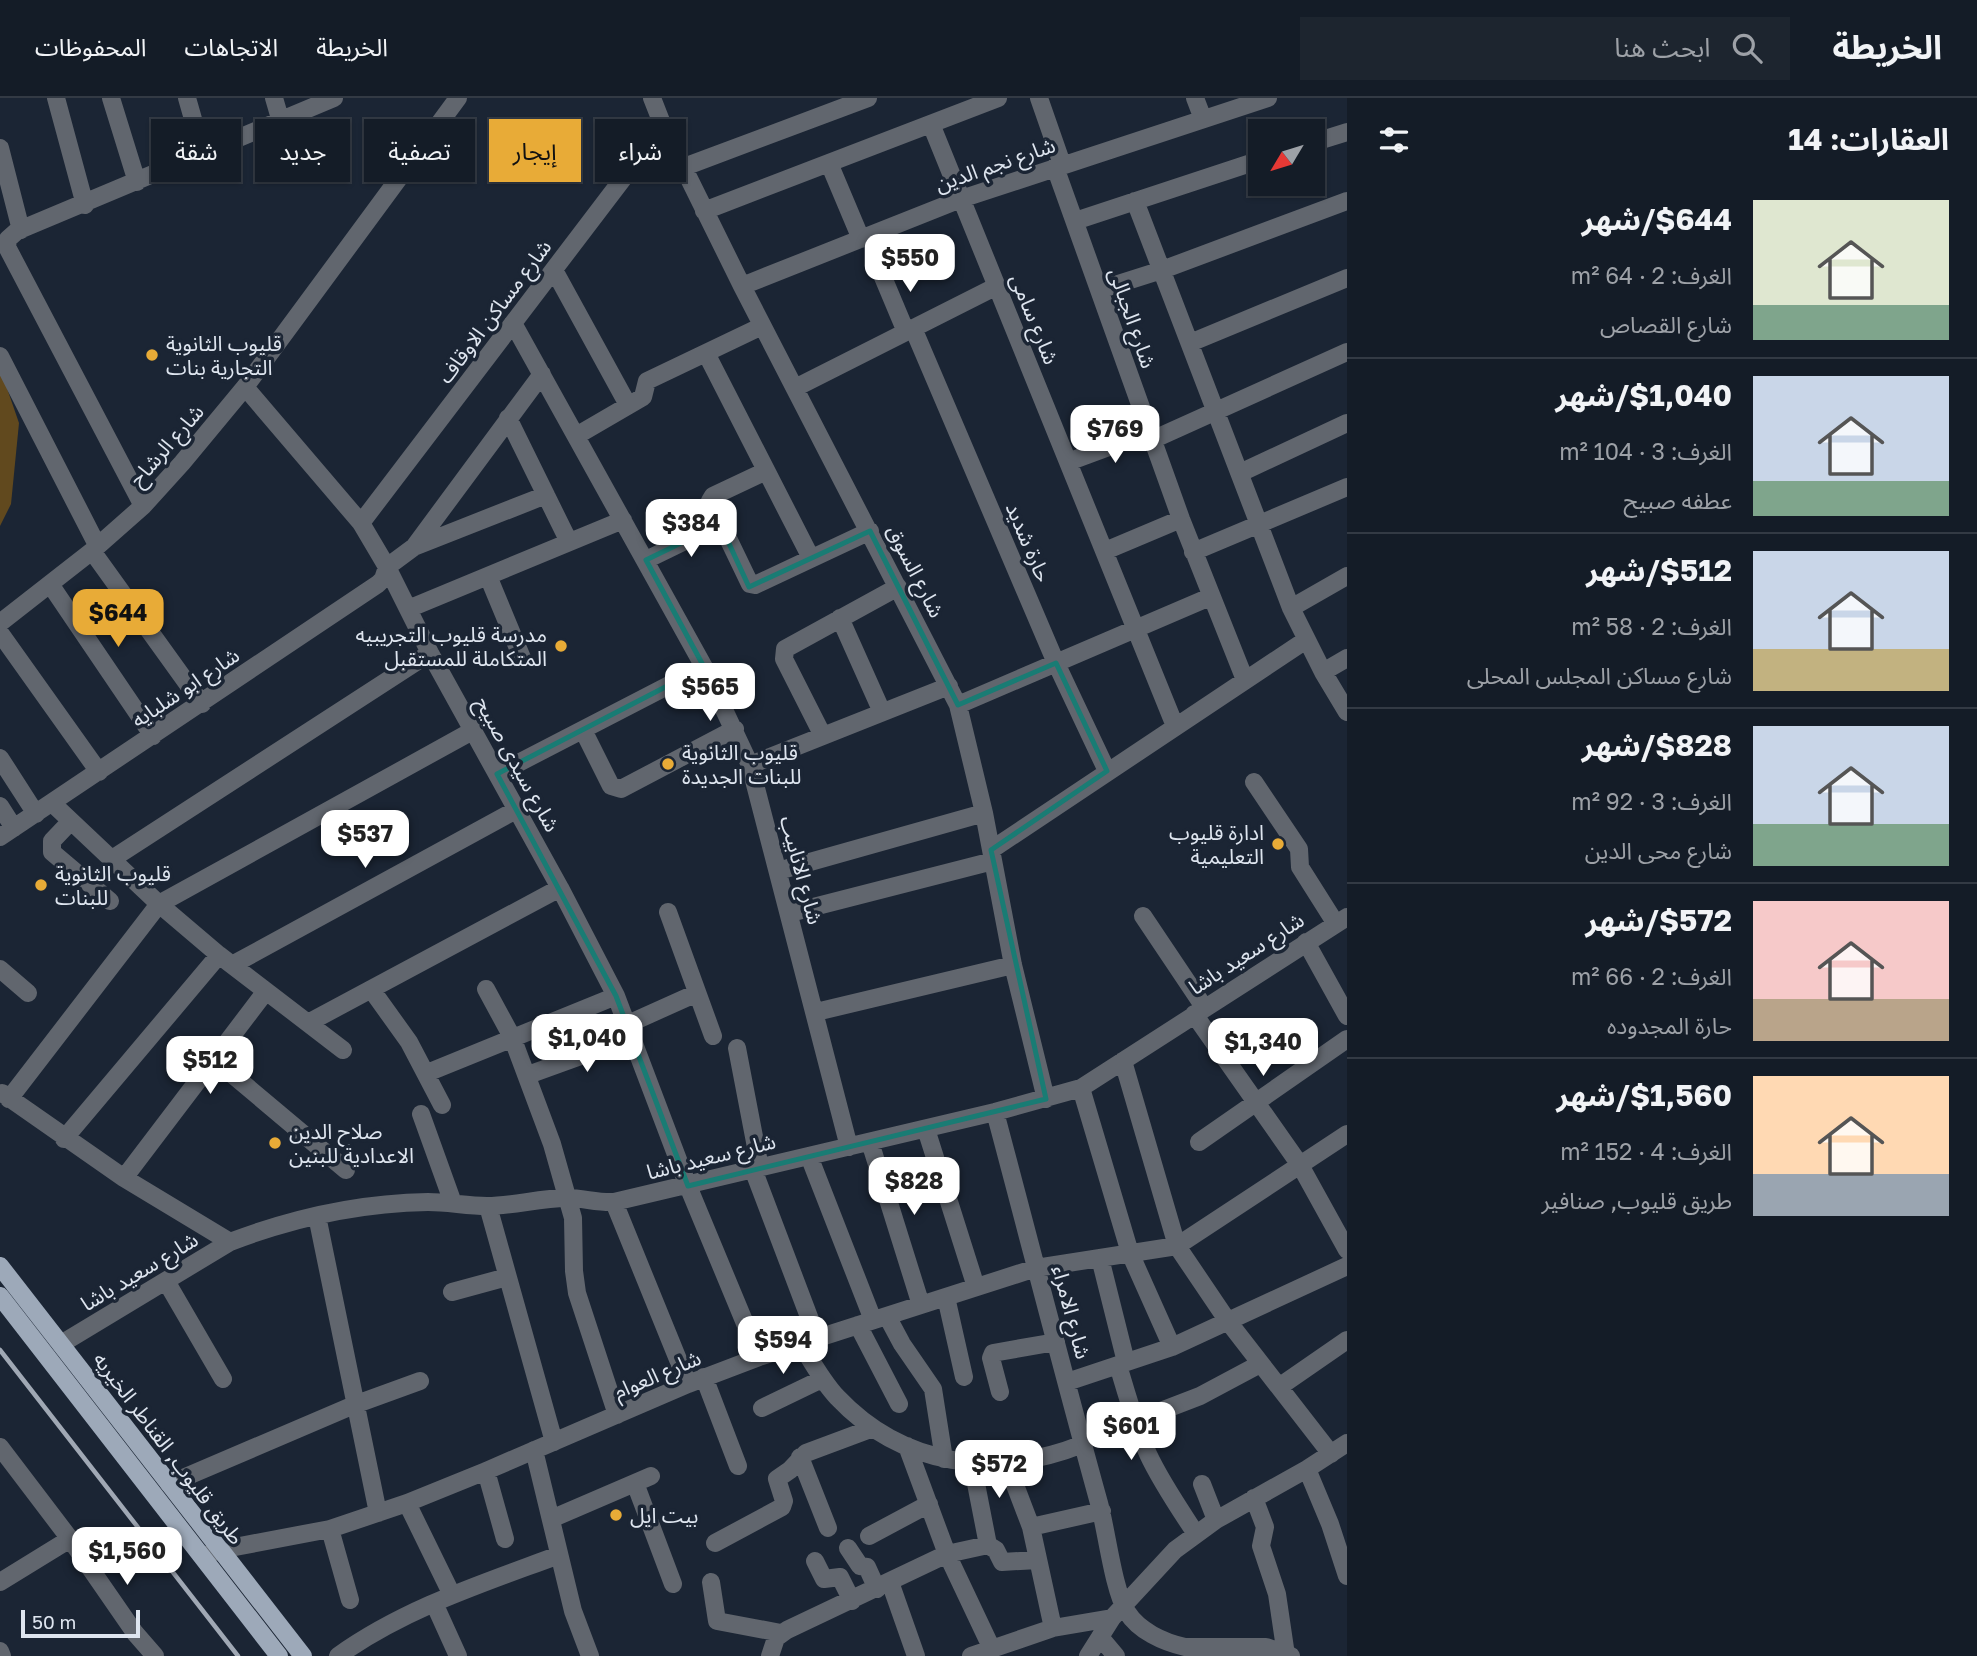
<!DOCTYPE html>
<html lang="ar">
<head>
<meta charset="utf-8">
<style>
	:root { --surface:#141c27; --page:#1d252f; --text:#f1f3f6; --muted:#9da1a7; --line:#333a44; --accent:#e8ab37 }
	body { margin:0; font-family:"Golos Text","Noto Sans Arabic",sans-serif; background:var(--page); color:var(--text); direction:rtl; height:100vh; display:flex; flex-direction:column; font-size:26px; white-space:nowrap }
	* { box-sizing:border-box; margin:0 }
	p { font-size:23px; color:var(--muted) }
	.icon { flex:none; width:38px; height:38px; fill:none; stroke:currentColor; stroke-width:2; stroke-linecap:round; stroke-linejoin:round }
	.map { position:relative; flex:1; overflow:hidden; direction:ltr }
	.sheet { display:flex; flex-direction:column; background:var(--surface); width:630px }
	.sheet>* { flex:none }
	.banner { position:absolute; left:21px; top:21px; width:665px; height:63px; direction:rtl; display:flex; gap:14px }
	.needle { width:46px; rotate:232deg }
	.fabs { position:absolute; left:1248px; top:21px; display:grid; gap:14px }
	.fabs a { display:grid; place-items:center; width:77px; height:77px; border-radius:0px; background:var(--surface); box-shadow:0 2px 5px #0004,0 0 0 2px var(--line); font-size:35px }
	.scale { position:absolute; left:21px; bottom:18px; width:119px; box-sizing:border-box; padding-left:7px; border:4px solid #dee5ef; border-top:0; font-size:19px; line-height:24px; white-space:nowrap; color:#dee5ef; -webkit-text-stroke:5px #1b2534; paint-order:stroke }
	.price { position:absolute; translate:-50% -60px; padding:0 16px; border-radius:14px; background:#fff; color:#222; font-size:23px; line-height:46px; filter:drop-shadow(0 2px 4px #0008) }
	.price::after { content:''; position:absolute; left:50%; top:42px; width:21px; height:16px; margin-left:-10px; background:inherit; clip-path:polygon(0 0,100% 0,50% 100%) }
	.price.selected { background:var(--accent); color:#111 }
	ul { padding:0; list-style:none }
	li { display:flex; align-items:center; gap:21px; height:175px; padding:0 28px }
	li+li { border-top:2px solid var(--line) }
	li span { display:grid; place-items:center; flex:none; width:196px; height:140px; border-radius:0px; color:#555 }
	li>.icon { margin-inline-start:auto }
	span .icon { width:84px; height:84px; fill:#fffc; stroke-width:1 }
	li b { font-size:30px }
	h2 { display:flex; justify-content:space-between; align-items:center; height:84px; padding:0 28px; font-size:30px }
	.tag { padding:0 24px; border-radius:0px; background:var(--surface); box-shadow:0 2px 5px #0004,0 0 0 2px var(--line); font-size:24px; line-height:63px }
	.tag.selected { background:var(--accent); color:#111 }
	header { display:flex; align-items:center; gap:42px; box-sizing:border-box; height:98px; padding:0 35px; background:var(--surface); border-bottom:2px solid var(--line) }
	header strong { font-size:33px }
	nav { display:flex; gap:38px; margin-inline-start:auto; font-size:24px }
	.search { width:490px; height:63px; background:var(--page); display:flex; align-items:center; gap:18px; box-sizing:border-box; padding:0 24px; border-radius:0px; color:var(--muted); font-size:26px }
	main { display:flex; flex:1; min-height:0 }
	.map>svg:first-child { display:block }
	.green { fill:#61491e }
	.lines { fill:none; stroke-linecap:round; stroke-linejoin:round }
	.minor { stroke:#61666e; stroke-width:18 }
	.major { stroke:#9da9b9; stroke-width:18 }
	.rail { stroke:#a0a8b4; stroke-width:4.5 }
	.marked { fill:none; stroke:#197c74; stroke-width:5; stroke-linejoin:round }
	.poi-dot { fill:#e8ab37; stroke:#1b2534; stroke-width:2.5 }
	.labels { text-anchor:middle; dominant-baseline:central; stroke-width:7; stroke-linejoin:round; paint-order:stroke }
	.street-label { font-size:21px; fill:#dee5ef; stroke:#1b2534 }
	.poi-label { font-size:21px; fill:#dee5ef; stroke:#1b2534; text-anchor:start }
</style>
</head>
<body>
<header>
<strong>الخريطة</strong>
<div class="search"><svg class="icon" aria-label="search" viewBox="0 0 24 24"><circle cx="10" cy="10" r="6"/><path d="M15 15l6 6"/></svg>ابحث هنا</div>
<nav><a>الخريطة</a><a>الاتجاهات</a><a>المحفوظات</a></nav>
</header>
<main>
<section class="sheet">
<h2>العقارات: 14<svg class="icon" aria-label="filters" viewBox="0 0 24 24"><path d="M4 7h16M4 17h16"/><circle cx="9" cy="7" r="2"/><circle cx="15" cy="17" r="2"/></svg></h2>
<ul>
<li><span style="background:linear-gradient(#dfe7d0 75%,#7fa58c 0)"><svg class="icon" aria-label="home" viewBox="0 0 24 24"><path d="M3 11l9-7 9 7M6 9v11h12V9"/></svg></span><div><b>$644/شهر</b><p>الغرف: 2 · 64 m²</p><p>شارع القصاص</p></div></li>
<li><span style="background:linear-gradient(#c9d6e8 75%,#7fa58c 0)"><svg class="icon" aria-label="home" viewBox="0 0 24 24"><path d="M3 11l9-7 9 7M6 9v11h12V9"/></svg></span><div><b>$1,040/شهر</b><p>الغرف: 3 · 104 m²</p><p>عطفه صبيح</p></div></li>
<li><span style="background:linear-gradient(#c9d6e8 70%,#c2b280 0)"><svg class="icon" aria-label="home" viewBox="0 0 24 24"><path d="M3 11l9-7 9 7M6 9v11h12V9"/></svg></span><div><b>$512/شهر</b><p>الغرف: 2 · 58 m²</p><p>شارع مساكن المجلس المحلى</p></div></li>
<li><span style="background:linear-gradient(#c9d6e8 70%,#7fa58c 0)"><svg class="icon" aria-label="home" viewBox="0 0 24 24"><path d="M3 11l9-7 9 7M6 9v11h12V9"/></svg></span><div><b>$828/شهر</b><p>الغرف: 3 · 92 m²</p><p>شارع محى الدين</p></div></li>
<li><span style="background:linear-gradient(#f6c9c9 70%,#b9a48a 0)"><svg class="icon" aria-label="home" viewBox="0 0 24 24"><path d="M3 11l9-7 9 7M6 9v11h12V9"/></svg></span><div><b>$572/شهر</b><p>الغرف: 2 · 66 m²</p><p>حارة المجدوده</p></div></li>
<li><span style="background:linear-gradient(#ffd9b3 70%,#9aa5b1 0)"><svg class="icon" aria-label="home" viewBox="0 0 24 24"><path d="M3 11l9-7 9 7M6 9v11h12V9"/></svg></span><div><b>$1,560/شهر</b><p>الغرف: 4 · 152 m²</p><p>طريق قليوب, صنافير</p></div></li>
</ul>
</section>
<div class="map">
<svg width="1347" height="1558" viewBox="0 0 1347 1558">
	<rect width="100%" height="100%" fill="#1b2534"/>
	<path class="green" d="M0,270L19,325L11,406L0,428Z"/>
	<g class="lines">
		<path class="minor" d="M56,0L85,107
			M111,0L137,84
			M187,0L203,56
			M274,0L281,24
			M652,0L663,28L742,188L958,607L984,715L1013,867L1046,1001
			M1039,0L1062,66
			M1195,0L1203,21
			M931,26L1175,628
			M1312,45L1347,34
			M0,50L21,132
			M829,65L861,141
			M684,69L868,0
			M1055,69L1181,421L1245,582
			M1135,103L1291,510L1323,574L1347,614
			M704,113L998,0
			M1075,123L1260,62
			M7,149L8,141L17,133L334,0
			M7,149L143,408
			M554,172L628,307
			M880,172L906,234
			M742,188L961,101L1268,0
			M1099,192L1162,172L1347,103
			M513,225L704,569L750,667L849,1049
			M913,230L1056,565L1107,673
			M1190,245L1347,180
			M706,255L811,460
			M0,258L97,447
			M245,289L361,425L387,469L430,555L560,790L616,898L688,1088L759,1259
			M795,290L997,188
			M508,320L569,444
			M576,338L643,299L647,283L762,228
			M1152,342L1347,254
			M1068,364L1149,334
			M766,373L713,398L710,403L750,486L755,487L870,433
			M1240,375L1347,325
			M361,425L663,28
			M414,449L542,276
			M92,453L202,606
			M1105,453L1181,421
			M1193,454L1347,389
			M646,462L720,426
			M488,478L522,560
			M50,486L153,638
			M1291,510L1347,478
			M408,511L623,422
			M840,520L882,614
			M0,525L92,453L143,408L182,365L245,289L458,0
			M0,535L99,674
			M1323,574L1347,560
			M958,607L1210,499
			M583,632L611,688L621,691L735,631
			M823,638L784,561L785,551L898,489
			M0,660L36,716
			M750,667L949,588
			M497,676L704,569
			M1254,684L1299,751L1300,769L1336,826
			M52,705L159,806L219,857L343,952
			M0,708L14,730
			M71,723L52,743V754L110,803
			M0,739L378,486L383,481L387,469L414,449L546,397
			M991,752L1306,542
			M112,761L430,555
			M778,773L984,715
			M668,814L713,938
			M790,815L993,763
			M1143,818L1204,909
			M1306,844L1347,918
			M232,867L516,712
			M0,871L28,895
			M371,891L409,944L442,1007
			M486,891L512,939L552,1046L573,1120L574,1173L577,1195L617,1317
			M816,914L1013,867
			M1194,916L1300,1067L1347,1152
			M308,925L560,790
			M628,926L697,895
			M737,950L760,1070
			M214,961L346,1072
			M1123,963L1177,1148L1227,1222L1331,1356
			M427,975L616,898
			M528,977L633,939
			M1081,990L1130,1155L1172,1249
			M2,995L124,1080L230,1144
			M9,1001L159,806L474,632
			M995,1014C1030,1145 1063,1275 1099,1405C1107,1434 1113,1491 1127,1514C1139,1533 1163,1544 1185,1549H1266L1291,1558
			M421,1016L453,1105
			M926,1031L976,1189
			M64,1041L219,857
			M870,1044L921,1207
			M1199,1044L1347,941
			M809,1058L873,1222
			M753,1071L817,1240
			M124,1080L266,893
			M614,1104L688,1286
			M488,1108L554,1344
			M317,1118L378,1415
			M1100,1160L1126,1264
			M166,1183L223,1281
			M452,1194L507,1179
			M946,1199L964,1279
			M887,1218L902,1246L933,1291L944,1361
			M858,1227L899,1306
			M61,1246L230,1144C293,1120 361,1105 428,1104C448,1104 467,1108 487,1108C513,1108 540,1100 567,1100C583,1100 598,1105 614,1104L995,1014L1081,990L1347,819
			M801,1246C812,1264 822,1283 837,1299C903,1369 996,1381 1083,1346
			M1118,1267C1127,1297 1135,1327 1148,1356C1161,1384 1179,1410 1196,1436
			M704,1279L738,1368
			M1067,1284L1172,1249L1347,1168
			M1279,1289L1347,1242
			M1000,1294L991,1260L993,1255L1056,1244
			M762,1310L822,1281
			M1135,1323L1200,1298L1260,1266
			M907,1348L947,1456L991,1549
			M0,1349L70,1441L135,1535L155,1558
			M534,1352L573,1513L590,1558
			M800,1359L828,1430
			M972,1365L988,1447
			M1007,1366L1031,1429L1053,1530
			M1307,1371L1330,1426L1347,1478
			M486,1373L505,1441
			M635,1385L673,1486
			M169,1386L354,1307L420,1283
			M1202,1386L1216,1422
			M1254,1400L1265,1429L1261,1448L1277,1496L1286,1557
			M407,1405L452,1497
			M551,1421L651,1378
			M1031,1429L1102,1413
			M330,1431L350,1502
			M869,1438L929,1406
			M715,1445L782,1409L784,1403L777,1381L790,1372L806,1355L873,1330
			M988,1447L996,1452L1002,1464L1038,1462
			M848,1450L860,1468L867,1469L877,1491
			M209,1456L219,1452L330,1431L407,1405L486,1373L688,1286L759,1259L1036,1170L1177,1148L1347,1036
			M815,1463L824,1481L840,1479L852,1503
			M0,1484L70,1441
			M711,1484L717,1523L781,1535
			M890,1484L916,1558
			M434,1505L458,1558
			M1100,1539L1116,1558
			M0,1553L2,1558
			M338,1558C405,1510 484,1485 559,1457
			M770,1558L776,1540L787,1532L947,1456L988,1447
			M971,1558L1053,1530L1112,1520
			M1088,1558L1112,1520L1175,1452L1216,1422L1307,1371L1347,1345"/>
		<path class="major" d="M0,1168L303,1558
			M0,1198L279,1558"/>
		<path class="rail" d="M0,1252L238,1558"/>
	</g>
	<path class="marked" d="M720,426L749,489L870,433L958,607L1056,565L1107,673L991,752L1046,1001L688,1088L616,898L497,676L704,569L646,462Z"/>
	<g class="poi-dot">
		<circle cx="152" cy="257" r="7"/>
		<circle cx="561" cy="548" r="7"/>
		<circle cx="668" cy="666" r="7"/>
		<circle cx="1278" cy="746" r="7"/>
		<circle cx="41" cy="787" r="7"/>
		<circle cx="275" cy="1045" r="7"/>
		<circle cx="616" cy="1417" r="7"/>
	</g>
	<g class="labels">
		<g class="street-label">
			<text transform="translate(995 66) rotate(-19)">شارع نجم الدين</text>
			<text transform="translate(494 213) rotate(-53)">شارع مساكن الاوقاف</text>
			<text transform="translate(1133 220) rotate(71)">شارع الجبالى</text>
			<text transform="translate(1035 221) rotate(68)">شارع سامى</text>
			<text transform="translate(166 347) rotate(-49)">شارع الرشاح</text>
			<text transform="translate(1029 444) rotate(67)">حارة شديد</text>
			<text transform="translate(916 473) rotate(63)">شارع السوق</text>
			<text transform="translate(185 589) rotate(-34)">شارع ابو شلبايه</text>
			<text transform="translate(518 666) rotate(61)">شارع سيدى صبيح</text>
			<text transform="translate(802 772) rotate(75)">شارع الانابيب</text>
			<text transform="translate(1246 855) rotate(-33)">شارع سعيد باشا</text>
			<text transform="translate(711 1058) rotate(-14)">شارع سعيد باشا</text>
			<text transform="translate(139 1173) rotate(-31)">شارع سعيد باشا</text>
			<text transform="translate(1072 1214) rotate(75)">شارع الامراء</text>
			<text transform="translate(657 1276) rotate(-23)">شارع العوام</text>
			<text transform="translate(169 1350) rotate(53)">طريق قليوب, القناطر الخيريه</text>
		</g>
		<g class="poi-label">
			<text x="166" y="245">قليوب الثانوية<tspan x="166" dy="24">التجارية بنات</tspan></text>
			<text x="547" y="536" text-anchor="end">مدرسة قليوب التجريبيه<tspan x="547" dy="24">المتكاملة للمستقبل</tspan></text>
			<text x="682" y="654">قليوب الثانوية<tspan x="682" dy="24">للبنات الجديدة</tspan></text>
			<text x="1264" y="734" text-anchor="end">ادارة قليوب<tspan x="1264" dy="24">التعليمية</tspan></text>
			<text x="55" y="775">قليوب الثانوية<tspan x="55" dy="24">للبنات</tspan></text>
			<text x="289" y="1033">صلاح الدين<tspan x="289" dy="24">الاعدادية للبنين</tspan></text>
			<text x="630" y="1417">بيت ايل</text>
		</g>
	</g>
</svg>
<div class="fabs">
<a><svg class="needle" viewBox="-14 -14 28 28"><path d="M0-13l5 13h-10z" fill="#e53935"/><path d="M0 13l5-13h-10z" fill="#9da1a7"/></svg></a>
</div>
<div class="scale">50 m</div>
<b class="price" style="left:910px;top:196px">$550</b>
<b class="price" style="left:1115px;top:367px">$769</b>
<b class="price" style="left:691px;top:461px">$384</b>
<b class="price selected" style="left:118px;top:551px">$644</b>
<b class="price" style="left:710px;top:625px">$565</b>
<b class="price" style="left:365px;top:772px">$537</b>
<b class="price" style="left:587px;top:976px">$1,040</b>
<b class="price" style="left:1263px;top:980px">$1,340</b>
<b class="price" style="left:210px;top:998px">$512</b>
<b class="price" style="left:914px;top:1119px">$828</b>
<b class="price" style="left:783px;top:1278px">$594</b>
<b class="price" style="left:1131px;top:1364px">$601</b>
<b class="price" style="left:999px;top:1402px">$572</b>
<b class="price" style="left:127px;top:1489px">$1,560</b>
<div class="banner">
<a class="tag">شراء</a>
<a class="tag selected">إيجار</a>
<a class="tag">تصفية</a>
<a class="tag">جديد</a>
<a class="tag">شقة</a>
</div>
</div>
</main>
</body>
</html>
